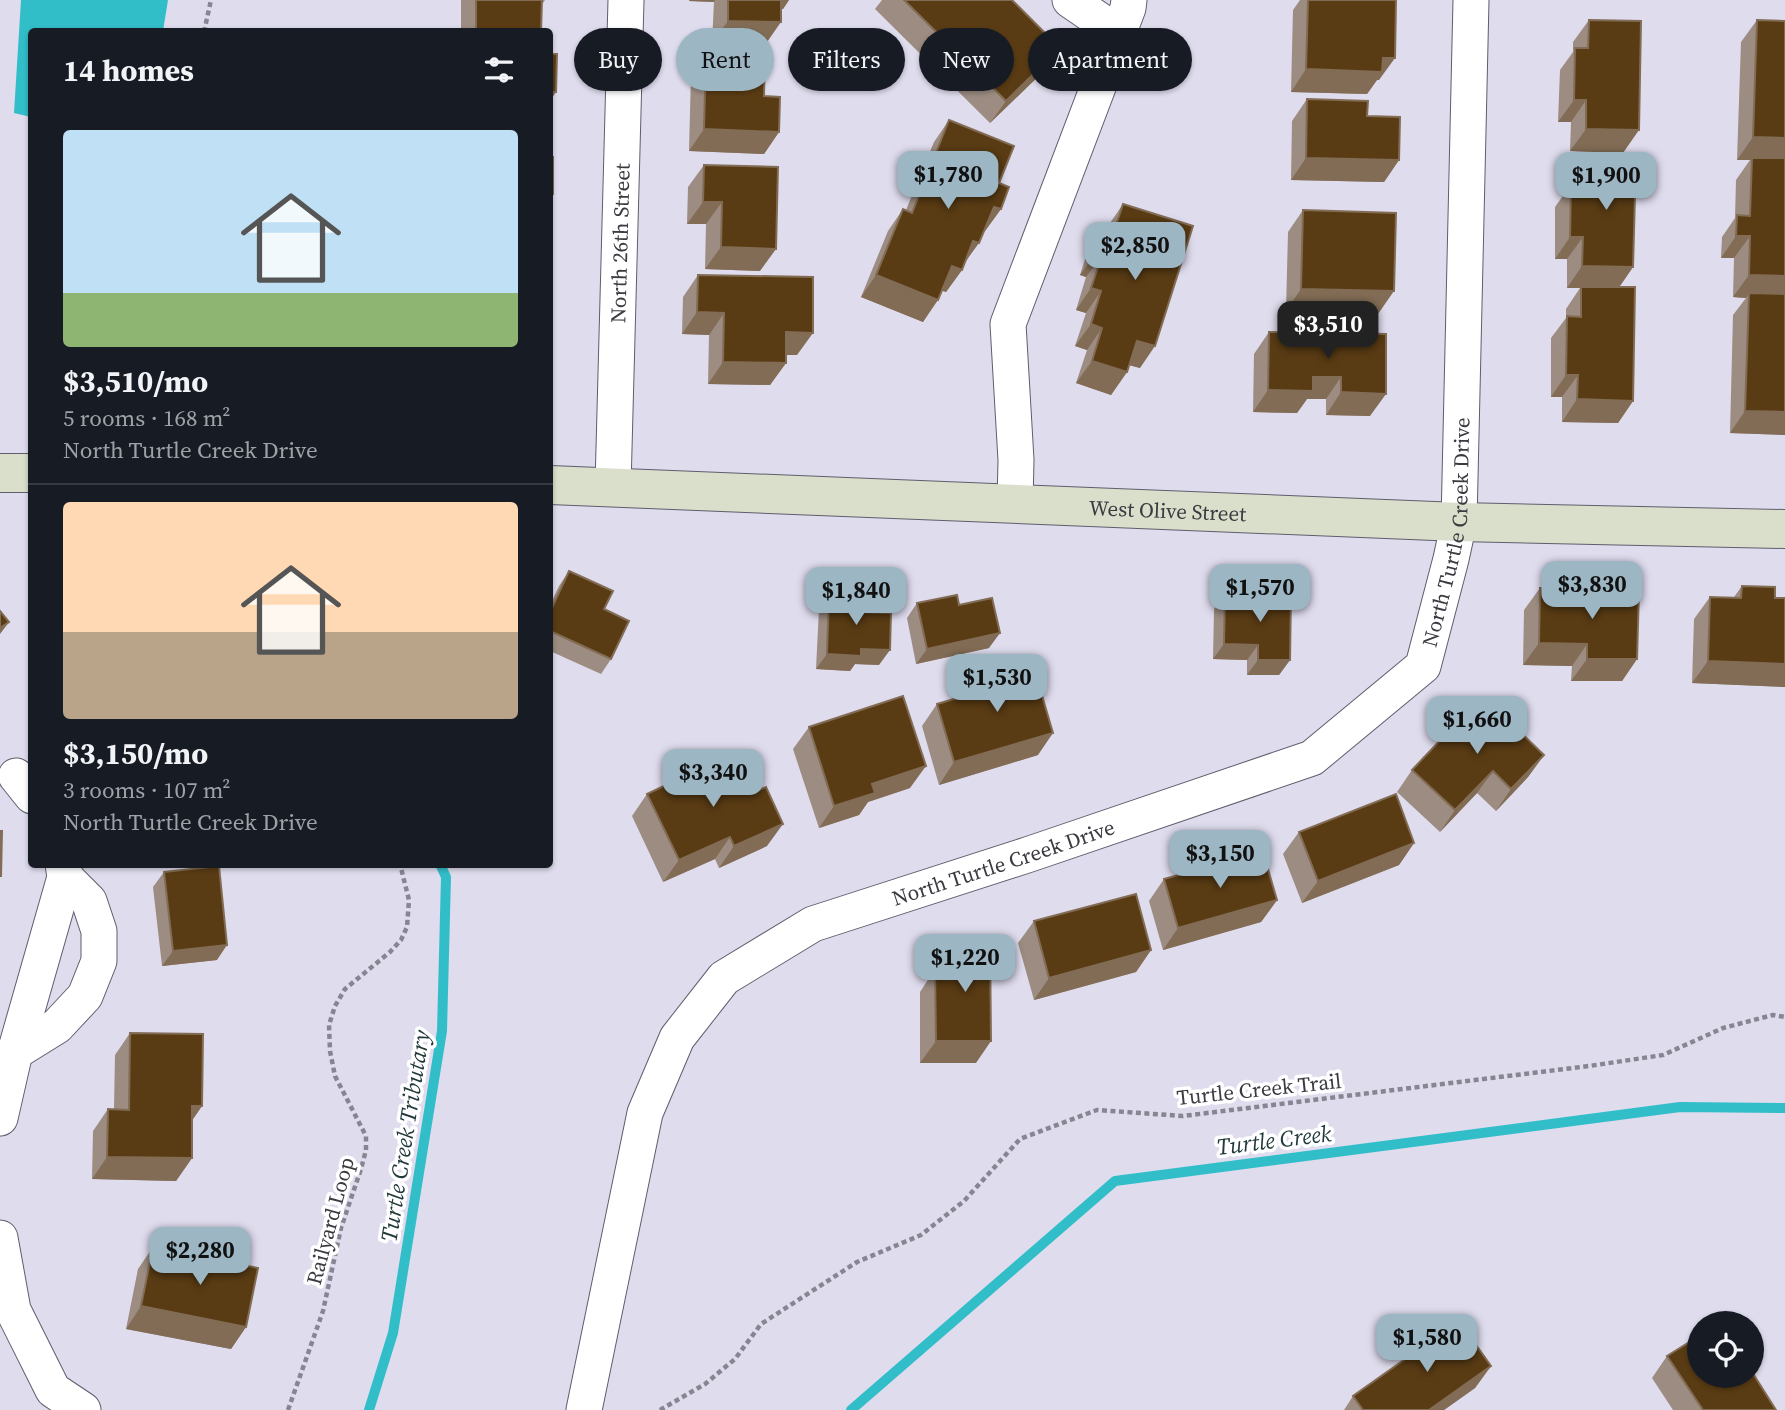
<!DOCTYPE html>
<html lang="en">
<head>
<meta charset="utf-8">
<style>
	:root { --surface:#171b24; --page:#20242c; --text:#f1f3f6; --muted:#9ea1a6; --line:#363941; --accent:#9db6c4 }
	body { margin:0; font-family:"Source Serif 4",serif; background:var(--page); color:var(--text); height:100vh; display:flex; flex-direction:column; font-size:26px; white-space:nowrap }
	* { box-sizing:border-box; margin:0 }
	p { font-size:23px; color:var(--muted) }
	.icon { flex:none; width:38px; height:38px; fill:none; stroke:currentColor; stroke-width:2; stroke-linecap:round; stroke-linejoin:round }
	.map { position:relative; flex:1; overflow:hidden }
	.drawer { position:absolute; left:28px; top:28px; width:525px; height:840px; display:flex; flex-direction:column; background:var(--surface); border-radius:7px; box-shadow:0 2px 5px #0004 }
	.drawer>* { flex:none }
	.hud { position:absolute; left:574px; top:28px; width:665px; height:63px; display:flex; gap:14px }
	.controls { position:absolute; left:1687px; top:1311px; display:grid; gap:14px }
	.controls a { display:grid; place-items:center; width:77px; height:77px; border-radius:50%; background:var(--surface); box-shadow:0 2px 5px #0004; font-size:35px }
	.price { position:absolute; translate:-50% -60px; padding:0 16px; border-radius:14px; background:var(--accent); color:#111; font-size:23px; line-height:46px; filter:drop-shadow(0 2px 4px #0008) }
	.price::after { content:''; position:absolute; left:50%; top:42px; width:21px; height:16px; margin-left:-10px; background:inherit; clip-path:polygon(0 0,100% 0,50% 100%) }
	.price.current { background:#222; color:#fff }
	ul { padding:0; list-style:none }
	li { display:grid; align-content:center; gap:14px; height:371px; padding:0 35px }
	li+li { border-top:2px solid var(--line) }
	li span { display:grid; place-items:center; height:217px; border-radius:7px; color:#555 }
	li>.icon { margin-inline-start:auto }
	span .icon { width:126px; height:126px; fill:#fffc; stroke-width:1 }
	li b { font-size:30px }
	h2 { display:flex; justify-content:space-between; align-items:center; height:84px; padding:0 35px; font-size:30px }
	.pill { padding:0 24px; border-radius:32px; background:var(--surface); box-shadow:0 2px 5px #0004; font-size:24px; line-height:63px }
	.pill.current { background:var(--accent); color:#111 }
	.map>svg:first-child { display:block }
	.water { fill:#32bec9 }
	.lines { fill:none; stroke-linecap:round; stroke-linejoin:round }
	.stream { stroke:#32bec9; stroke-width:10 }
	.minor-casing { stroke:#5f5d6c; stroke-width:37 }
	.secondary-casing { stroke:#5f5d6c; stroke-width:40 }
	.path { stroke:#878591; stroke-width:4.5; stroke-dasharray:5 3.5; stroke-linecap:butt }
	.minor { stroke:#fff; stroke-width:35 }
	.secondary { stroke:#d9dfcb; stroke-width:38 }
	.wall { fill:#9c8c81 }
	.shaded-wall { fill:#826c55 }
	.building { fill:#5a3c14; stroke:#826c55; stroke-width:2 }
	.labels { text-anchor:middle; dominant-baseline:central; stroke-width:7; stroke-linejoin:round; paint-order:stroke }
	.street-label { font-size:21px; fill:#3b3a41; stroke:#fff }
	.water-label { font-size:23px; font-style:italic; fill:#22393b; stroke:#fff }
</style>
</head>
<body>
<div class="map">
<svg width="1785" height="1410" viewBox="0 0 1785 1410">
	<rect width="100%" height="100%" fill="#dfdcee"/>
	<path class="water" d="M21,0H168L163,31L32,32L31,117L14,113Z"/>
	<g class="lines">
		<path class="stream" d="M369,1410L393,1333L442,1031L446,877L440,864
			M851,1410L1115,1181L1680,1107L1785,1108"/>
		<defs>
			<g id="minor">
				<path d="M1070,0L1118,33"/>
				<path id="s1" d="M613,486L626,0"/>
				<path d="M1015,503L1016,460L1008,324L1128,8L1129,0"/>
				<path d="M16,776L32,796"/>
				<path d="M15,1052L57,1026L85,996L99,961V931L89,901L65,877"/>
				<path d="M0,1118L15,1052L65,877L63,864"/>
				<path d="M0,1238L13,1310L53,1390L83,1410"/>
				<path id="s2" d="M584,1410L645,1113L677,1038L724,978L813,924L1030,854L1312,758L1423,666L1451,559L1459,522L1471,0"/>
			</g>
			<g id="secondary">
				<path d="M0,473H32"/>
				<path id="s3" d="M550,485L1459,522L1785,529"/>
			</g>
		</defs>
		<use href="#minor" class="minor-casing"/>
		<use href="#secondary" class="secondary-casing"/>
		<path class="path" d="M204,32L211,0
			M288,1410L323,1311L341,1228L361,1169L366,1150V1136L335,1076L330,1051L329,1025L335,1006L345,989L390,952L401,940L407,927L409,900L400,864
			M660,1410L705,1384L735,1359L761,1324L857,1262L921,1235L964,1201L1020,1139L1097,1110L1183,1116L1589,1066L1663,1055L1723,1028L1773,1015L1785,1017"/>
		<use href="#minor" class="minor"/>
		<use href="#secondary" class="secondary"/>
	</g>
	<path class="wall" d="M461,0H545L543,3H542L541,32H461Z
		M689,0H789L783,9H781L765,45L712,43L714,2L689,1Z
		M882,0H1012L1060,48L1045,70L990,123L875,9Z
		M1300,0H1396L1379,80H1377L1367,94L1291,92L1293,10Z
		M1589,20L1623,153L1570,151L1571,122H1558L1560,70L1573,52V42Z
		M1757,20L1785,435L1730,433L1733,315L1746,298L1733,297L1734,258H1721L1722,237L1735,218L1736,180L1750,160H1737L1741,42Z
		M706,51L764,96L779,132L764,154L689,151L691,73Z
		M1307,99L1367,116L1399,160L1384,182L1291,180L1292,121Z
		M949,120L999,183L1001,209L985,231H984L965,263L962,270L946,292L942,291L923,322L861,297L888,231L903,209L906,210L934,142Z
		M1586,157L1633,267L1619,287L1633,401L1618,423L1562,422V397H1551V338L1566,318V309L1580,288H1567V259H1555V207L1570,186V179Z
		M704,165L760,271L705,269L706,224H687L688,187Z
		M1123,204L1140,368L1129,365L1127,372L1111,395L1076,383L1087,350L1075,346L1086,313L1076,310L1086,277L1080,275L1089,247L1105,225L1108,226Z
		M1303,210L1378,314L1286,311L1288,232Z
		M698,275L797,355H786V363L770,385L708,384L709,335L682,334L683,297Z
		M1269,332L1386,334L1370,416L1326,415V399H1307L1297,413L1253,412L1254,354Z
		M569,571L604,609L611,659L601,674L550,651V605L559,586Z
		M1742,586L1775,598H1785V687L1692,683L1694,619L1710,597H1734Z
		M1540,588L1637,659L1622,681H1571L1572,666L1523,665L1524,610Z
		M829,594L863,612L879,665L855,664L850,671L816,669L819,609Z
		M1225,594L1290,660L1279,675H1247V660L1213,659L1214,609Z
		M917,603L959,605L989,648L916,664L907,618Z
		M993,669L1038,755L939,785L922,726L937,704L978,692Z
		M1467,721L1544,755L1528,777L1496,811L1477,793L1440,832L1397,792L1412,770Z
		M809,727L910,788L868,802L859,815L819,828L793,749Z
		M647,794L767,846L719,868L715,859L663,882L632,816Z
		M1299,832L1414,843L1399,865L1302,903L1283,854Z
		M164,872L217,960L162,966L153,887Z
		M1164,879L1277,900L1261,922L1163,950L1149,901Z
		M1034,921L1151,950L1136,972L1034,1000L1018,943Z
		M949,941L976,1063H920V992L933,972V963Z
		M130,1033L202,1106L192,1120V1158L176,1181L92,1179L93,1131L108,1109H114L115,1055Z
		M153,1247L246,1327L231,1349L126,1329L138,1269Z
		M1667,1356L1776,1410H1673L1652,1378Z
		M1491,1366L1475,1388L1444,1410H1344L1353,1396Z"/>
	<path class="shaded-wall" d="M690,0H715L714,2L689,1Z
		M772,0H789L783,9L766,8Z
		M728,21L781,22L765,45L712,43Z
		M1060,48L1045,70L990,123L1006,101Z
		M1383,58H1395L1379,80H1377L1367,94L1291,92L1306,69Z
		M550,92H556L550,101Z
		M1574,100H1586L1571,122H1558Z
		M704,129L779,132L764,154L689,151Z
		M1586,129L1639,130L1623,153L1570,151Z
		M1753,137L1785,138V161L1752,158L1750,160H1737Z
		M1306,158L1399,160L1384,182L1291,180Z
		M703,202H722L706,224H687Z
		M994,207L1001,209L985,231L978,229Z
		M1736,236H1750L1734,258H1721Z
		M1570,237H1583L1567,259H1555Z
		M973,241L979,243L963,265Z
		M721,247L776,249L760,271L705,269Z
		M1096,253L1102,255L1086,277L1080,275Z
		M952,266L962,270L946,292L936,288Z
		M1582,266L1633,267L1618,289L1581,287L1580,288H1567Z
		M876,275L938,300L923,322L861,297Z
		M1749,275L1785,276V299L1749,293L1746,298L1733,297Z
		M1091,288L1101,291L1086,313L1076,310Z
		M1301,289L1394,291L1378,314L1286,311Z
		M697,312L724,313L709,335L682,334Z
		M1091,324L1102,328L1087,350L1075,346Z
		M786,332L813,333L797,355H771Z
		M1137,341L1155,346L1140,368L1121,363Z
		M1092,361L1127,372L1111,395L1076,383Z
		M723,362L786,363L770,385L708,384Z
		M1566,375H1578L1562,397H1551Z
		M1313,377H1341L1326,399H1307L1297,413L1253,412L1268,390Z
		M1341,392L1386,394L1370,416L1326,415Z
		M1577,399L1633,401L1618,423L1562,422Z
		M1745,411L1785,412V435L1730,433Z
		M9,622L0,634V628Z
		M1000,633L989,648L916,664L927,649Z
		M1539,643L1587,644L1572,666L1523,665Z
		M1224,644L1258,645L1247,660L1213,659Z
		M861,649L890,650L879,665L855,664L850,671L816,669L827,654Z
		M1587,659H1637L1622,681H1571Z
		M1258,660H1290L1279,675H1247Z
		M1708,661L1785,664V687L1692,683Z
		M1053,733L1038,755L939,785L954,762Z
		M1544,755L1528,777L1496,811L1511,789Z
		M926,766L910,788L868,802L859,815L819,828L834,806L872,784Z
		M1493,771L1477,793L1440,832L1455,810Z
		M783,824L767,846L719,868L734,846Z
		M730,837L715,859L663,882L679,860Z
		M1414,843L1399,865L1302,903L1318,881Z
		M1277,900L1261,922L1163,950L1178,928Z
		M227,945L217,960L162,966L173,951Z
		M1151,950L1136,972L1034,1000L1049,978Z
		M936,1041H991L976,1063H920Z
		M192,1106H202L187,1128Z
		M107,1157L192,1158L176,1181L92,1179Z
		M141,1306L246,1327L231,1349L126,1329Z
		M1491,1366L1475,1388L1444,1410H1429Z"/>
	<path class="building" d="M476,0H542L541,32H476Z
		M728,0H781V22L728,21Z
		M904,0H1012L1060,48L1006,101Z
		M1308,0H1396L1395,58H1383L1382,72L1306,69Z
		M1589,20L1641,21L1639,130L1586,129V100H1574L1575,48H1588Z
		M1757,20L1785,21V138L1753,137Z
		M706,51L765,53L764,96L780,97L779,132L704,129Z
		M550,54H557L556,92H550Z
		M1307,99L1368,101L1367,116L1400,117L1399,160L1306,158Z
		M949,120L1014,146L999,183L1009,187L1001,209L994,207L979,243L973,241L962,270L952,266L938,300L876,275L903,209L912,213Z
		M550,157H553V194H550Z
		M1586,157L1636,159L1633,267L1582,266L1583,237H1570L1571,185H1585Z
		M1752,158H1785V276L1749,275L1750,236H1736L1737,215L1750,216Z
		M704,165L778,167L776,249L721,247L722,202H703Z
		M1123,204L1193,226L1155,346L1137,341L1127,372L1092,361L1102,328L1091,324L1101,291L1091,288L1102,255L1096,253L1105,225L1115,228Z
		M1303,210L1396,213L1394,291L1301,289Z
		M550,261H551V298H550Z
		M698,275L813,277V333L786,332V363L723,362L724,313L697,312Z
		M1581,287H1635L1633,401L1577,399L1578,375H1566L1567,316L1581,317Z
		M1749,293L1785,294V412L1745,411Z
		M1269,332L1386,334V394L1341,392V377H1313V391L1268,390Z
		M569,571L613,591L604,609L629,621L611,659L550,631V612Z
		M1742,586L1775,587V598H1785V664L1708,661L1710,597L1741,598Z
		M1540,588L1639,590L1637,659H1587V644L1539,643Z
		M829,594L864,596L863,612L891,613L890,650L861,649V656L827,654Z
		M1225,594L1291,596L1290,660H1258V645L1224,644Z
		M957,595L959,605L992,598L1000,633L927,649L917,603Z
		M0,611L9,622L0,628Z
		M1031,658L1053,733L954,762L937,704L998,686L993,669Z
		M903,696L926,766L872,784L875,793L834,806L809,727Z
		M1487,700L1544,755L1511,789L1493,771L1455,810L1412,770L1462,717L1467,721Z
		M731,754L750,794L766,787L783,824L734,846L730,837L679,860L647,794Z
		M1396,794L1414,843L1318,881L1299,832Z
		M0,831H2L1,876H0Z
		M1263,852L1277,900L1178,928L1164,879Z
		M219,866L227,945L173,951L164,872Z
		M1136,894L1151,950L1049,978L1034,921Z
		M949,941H990L991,1041H936L935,970L949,969Z
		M130,1033L203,1034L202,1106H192V1158L107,1157L108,1109L129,1110Z
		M153,1247L258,1268L246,1327L141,1306Z
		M1459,1321L1491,1366L1429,1410H1363L1353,1396Z
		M1699,1336V1376H1752V1372L1776,1410H1703L1667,1356Z"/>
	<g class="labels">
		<g class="street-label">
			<text stroke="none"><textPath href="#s1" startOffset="243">North 26th Street</textPath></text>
			<text stroke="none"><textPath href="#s3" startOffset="618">West Olive Street</textPath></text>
			<text stroke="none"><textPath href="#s2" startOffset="1372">North Turtle Creek Drive</textPath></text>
			<text stroke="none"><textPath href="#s2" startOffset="765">North Turtle Creek Drive</textPath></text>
			<text transform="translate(1259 1089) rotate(-6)">Turtle Creek Trail</text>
			<text transform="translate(330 1221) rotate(-75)">Railyard Loop</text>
		</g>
		<g class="water-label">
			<text transform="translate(405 1136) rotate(-81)">Turtle Creek Tributary</text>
			<text transform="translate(1274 1140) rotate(-7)">Turtle Creek</text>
		</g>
	</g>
</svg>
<div class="controls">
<a><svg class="icon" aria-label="locate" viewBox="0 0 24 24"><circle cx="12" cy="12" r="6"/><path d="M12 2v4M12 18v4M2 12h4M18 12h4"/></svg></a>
</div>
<b class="price" style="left:948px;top:211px">$1,780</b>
<b class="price" style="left:1606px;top:212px">$1,900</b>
<b class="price" style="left:1135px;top:282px">$2,850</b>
<b class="price current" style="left:1328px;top:361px">$3,510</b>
<b class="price" style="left:1592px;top:621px">$3,830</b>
<b class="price" style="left:1260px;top:624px">$1,570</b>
<b class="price" style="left:856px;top:627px">$1,840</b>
<b class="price" style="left:997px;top:714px">$1,530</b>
<b class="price" style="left:1477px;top:756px">$1,660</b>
<b class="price" style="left:713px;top:809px">$3,340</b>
<b class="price" style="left:1220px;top:890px">$3,150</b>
<b class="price" style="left:965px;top:994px">$1,220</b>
<b class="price" style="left:200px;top:1287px">$2,280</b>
<b class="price" style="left:1427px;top:1374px">$1,580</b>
<div class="hud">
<a class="pill">Buy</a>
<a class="pill current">Rent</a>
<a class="pill">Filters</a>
<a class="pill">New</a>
<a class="pill">Apartment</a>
</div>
<section class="drawer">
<h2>14 homes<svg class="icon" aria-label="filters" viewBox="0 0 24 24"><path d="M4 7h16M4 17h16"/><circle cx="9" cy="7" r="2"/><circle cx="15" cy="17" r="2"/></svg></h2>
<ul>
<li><span style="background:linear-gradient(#bfe0f5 75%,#8fb573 0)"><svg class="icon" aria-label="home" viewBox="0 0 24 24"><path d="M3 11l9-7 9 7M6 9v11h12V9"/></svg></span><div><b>$3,510/mo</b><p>5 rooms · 168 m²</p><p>North Turtle Creek Drive</p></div></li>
<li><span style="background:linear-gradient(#ffd9b3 60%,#b9a48a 0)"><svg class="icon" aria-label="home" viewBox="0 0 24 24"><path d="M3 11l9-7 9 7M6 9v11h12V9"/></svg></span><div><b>$3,150/mo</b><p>3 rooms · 107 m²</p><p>North Turtle Creek Drive</p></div></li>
</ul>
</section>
</div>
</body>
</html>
